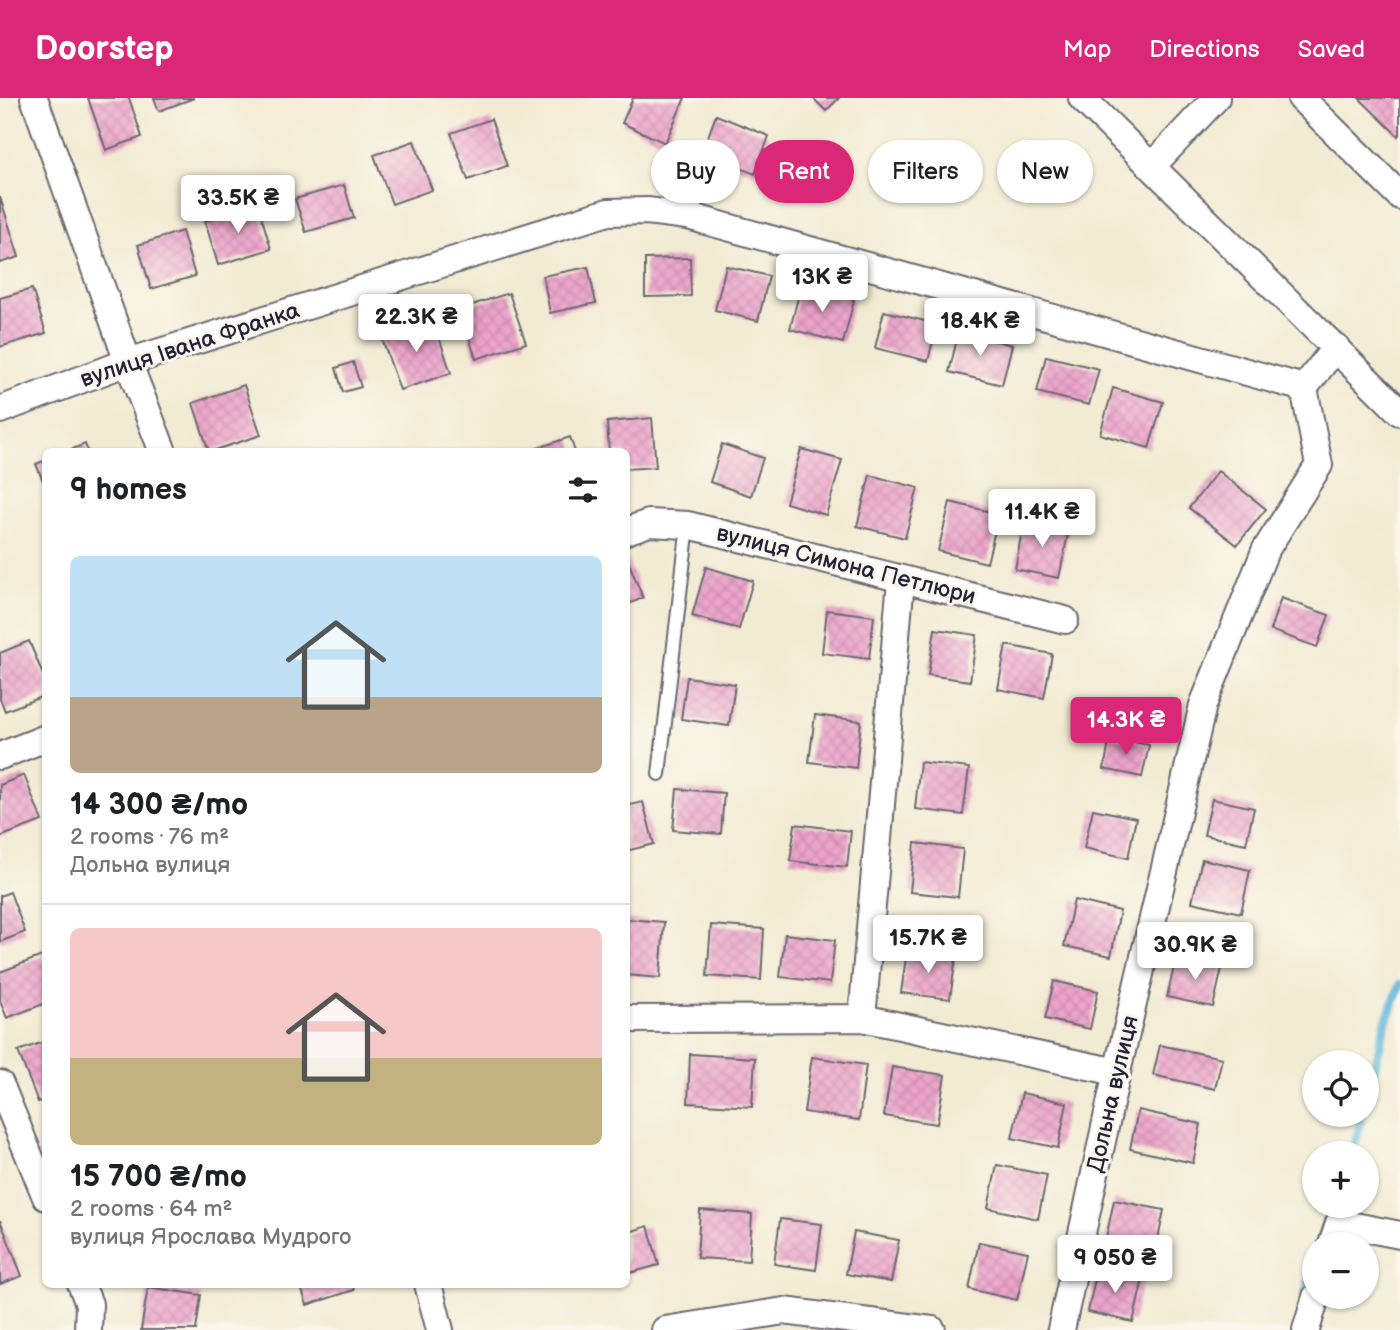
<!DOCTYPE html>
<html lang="en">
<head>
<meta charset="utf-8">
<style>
	:root { --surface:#fff; --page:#f6f6f6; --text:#202124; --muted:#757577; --line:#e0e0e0; --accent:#db2777 }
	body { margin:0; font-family:"Balsamiq Sans",sans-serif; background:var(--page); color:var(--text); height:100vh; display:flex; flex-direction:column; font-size:26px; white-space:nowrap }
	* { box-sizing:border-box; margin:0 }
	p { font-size:23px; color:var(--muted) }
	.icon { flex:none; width:38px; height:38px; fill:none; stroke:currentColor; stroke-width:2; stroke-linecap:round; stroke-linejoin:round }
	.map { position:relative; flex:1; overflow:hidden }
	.sheet { position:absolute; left:42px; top:350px; width:588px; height:840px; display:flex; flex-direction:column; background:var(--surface); border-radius:10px; box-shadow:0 2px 5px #0004 }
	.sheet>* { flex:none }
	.top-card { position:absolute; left:651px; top:42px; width:644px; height:63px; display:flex; gap:14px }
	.fabs { position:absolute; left:1302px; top:952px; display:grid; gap:14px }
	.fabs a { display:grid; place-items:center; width:77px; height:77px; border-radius:50%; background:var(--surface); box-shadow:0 2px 5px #0004; font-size:35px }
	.price { position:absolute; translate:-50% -60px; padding:0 16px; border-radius:7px; background:#fff; color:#222; font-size:23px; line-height:46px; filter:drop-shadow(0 2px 4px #0008) }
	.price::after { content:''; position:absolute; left:50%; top:42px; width:21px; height:16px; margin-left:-10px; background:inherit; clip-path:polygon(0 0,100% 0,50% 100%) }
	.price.active { background:var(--accent); color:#fff }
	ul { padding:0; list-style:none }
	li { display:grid; align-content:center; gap:14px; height:371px; padding:0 28px }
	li+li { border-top:2px solid var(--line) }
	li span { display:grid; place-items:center; height:217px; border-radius:10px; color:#555 }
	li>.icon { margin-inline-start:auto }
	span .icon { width:126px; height:126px; fill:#fffc; stroke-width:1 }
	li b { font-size:30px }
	h2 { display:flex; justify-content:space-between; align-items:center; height:84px; padding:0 28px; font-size:30px }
	.tag { padding:0 24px; border-radius:32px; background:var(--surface); box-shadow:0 2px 5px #0004; font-size:24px; line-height:63px }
	.tag.active { background:var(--accent); color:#fff }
	header { display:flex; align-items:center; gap:42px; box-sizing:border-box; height:98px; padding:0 35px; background:var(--accent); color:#fff }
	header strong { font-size:33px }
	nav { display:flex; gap:38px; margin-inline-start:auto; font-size:24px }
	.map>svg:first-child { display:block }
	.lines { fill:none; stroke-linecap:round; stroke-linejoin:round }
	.stream { stroke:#59b5d7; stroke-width:9 }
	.building { fill:url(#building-cross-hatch) }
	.service-casing { stroke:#6b6870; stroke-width:16 }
	.minor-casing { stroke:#6b6870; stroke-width:30 }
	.service { stroke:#fff; stroke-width:12 }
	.minor { stroke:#fff; stroke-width:26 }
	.labels { text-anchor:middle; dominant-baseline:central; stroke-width:6; stroke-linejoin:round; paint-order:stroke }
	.street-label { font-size:23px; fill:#22223b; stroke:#fbf7ec }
</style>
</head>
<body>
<header>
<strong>Doorstep</strong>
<nav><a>Map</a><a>Directions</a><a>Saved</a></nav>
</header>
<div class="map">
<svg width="1400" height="1232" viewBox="0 0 1400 1232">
	<defs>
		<pattern id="building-cross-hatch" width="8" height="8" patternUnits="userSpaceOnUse" patternTransform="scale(1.75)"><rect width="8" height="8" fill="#eca4ca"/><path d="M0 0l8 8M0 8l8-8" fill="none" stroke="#ca8dae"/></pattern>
	</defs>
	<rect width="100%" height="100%" fill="#fbf7ec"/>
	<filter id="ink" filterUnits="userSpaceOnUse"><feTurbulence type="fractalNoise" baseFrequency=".0143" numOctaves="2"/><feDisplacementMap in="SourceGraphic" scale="14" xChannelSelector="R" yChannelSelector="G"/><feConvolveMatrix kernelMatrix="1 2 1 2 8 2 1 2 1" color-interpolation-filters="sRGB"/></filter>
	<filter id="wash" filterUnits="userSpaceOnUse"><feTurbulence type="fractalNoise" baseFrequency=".00686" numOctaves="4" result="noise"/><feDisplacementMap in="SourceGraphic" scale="28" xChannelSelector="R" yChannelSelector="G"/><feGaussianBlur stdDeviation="1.57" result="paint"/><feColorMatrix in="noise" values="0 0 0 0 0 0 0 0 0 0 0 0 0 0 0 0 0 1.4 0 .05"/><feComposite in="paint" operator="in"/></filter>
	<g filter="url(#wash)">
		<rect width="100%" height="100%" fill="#f2ebd3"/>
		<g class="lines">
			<path class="stream" d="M1367,999L1386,923L1400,887
				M1353,1055L1362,1017
				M1305,1197L1314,1171"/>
		</g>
		<g id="blocks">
			<path class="building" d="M88,0H129L142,39L106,52Z
				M154,0H194L159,13Z
				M633,0H685L665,45L622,25Z
				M813,0H839L826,13Z
				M1359,0H1400V35L1398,38Z
				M716,17L769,38L755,76L702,55Z
				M491,21L507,68L468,82L451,35Z
				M414,43L432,92L392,106L374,57Z
				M344,87L354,120L306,134L295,101Z
				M0,99L19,159L0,165Z
				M258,107L271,151L218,167L205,123Z
				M182,133L195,178L151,191L138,147Z
				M690,160L691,198L645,199V161Z
				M726,168L769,178L758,223L715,212Z
				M588,169L596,205L550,215L543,178Z
				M801,188L854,202L843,245L790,231Z
				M32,191L46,235L0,249V200Z
				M509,195L526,245L476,261L460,211Z
				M884,213L937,226L928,263L875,250Z
				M433,221L451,275L400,292L381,238Z
				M959,233L1012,247L1002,287L949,274Z
				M1046,258L1099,271L1089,307L1037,294Z
				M353,264L361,289L343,294L336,270Z
				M244,287L261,337L209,354L193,305Z
				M1113,290L1163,304L1149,350L1100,336Z
				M652,320L656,369L626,371V354H609L607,324Z
				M570,339L575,354H529V353Z
				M85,346L88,354H68V353Z
				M722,346L763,360L751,398L710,384Z
				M801,351L842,362L826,417L786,405Z
				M46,362V388H45L36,366Z
				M1218,373L1266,411L1237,447L1189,410Z
				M870,377L918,390L905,440L857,428Z
				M950,404L999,416L987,465L938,453Z
				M1024,422L1069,431L1059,480L1015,471Z
				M626,458L643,500L626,507Z
				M706,469L753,483L739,531L692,518Z
				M1281,500L1329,517L1317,549L1270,532Z
				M827,512L874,518L869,561L822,555Z
				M935,531L977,537L970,583L928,577Z
				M29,543L46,584V597L5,613L0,601V555Z
				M1006,547L1052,556L1044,600L998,591Z
				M687,579L735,586L729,628L681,621Z
				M815,617L861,623L856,670L809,664Z
				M1110,639L1149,647L1142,679L1104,671Z
				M920,664L969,670L963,717L915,711Z
				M24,677L42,723L0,739V687Z
				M677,691L724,695L721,736L673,732Z
				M1212,701L1254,710L1246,746L1204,737Z
				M643,704L654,746L626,753V708Z
				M1093,711L1136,720L1128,760L1084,750Z
				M795,726L851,733L847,769L790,763Z
				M915,745L963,751L958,799L910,794Z
				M1202,761L1250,772L1241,815L1192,804Z
				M10,794L25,834L0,844V798Z
				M1074,802L1120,813L1111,858L1064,848Z
				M626,821L664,824L660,880L626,877Z
				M711,827L764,831L761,882L707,878Z
				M785,836L835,842L830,885L780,879Z
				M907,852L956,859L950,901L901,895Z
				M42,858L46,867V905L7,920L0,903V874Z
				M1176,860L1222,870L1213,909L1167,899Z
				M1054,883L1098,893L1090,931L1045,921Z
				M46,943V1001L38,1004L18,953Z
				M1160,947L1222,960L1215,991L1153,977Z
				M690,956L755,960L752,1009L688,1005Z
				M812,959L866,967L859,1022L804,1014Z
				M892,969L945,977L937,1026L884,1018Z
				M1022,995L1067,1005L1058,1050L1012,1040Z
				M1138,1012L1201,1026L1193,1065L1130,1051Z
				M997,1067L1047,1077L1038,1121L988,1110Z
				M1114,1102L1164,1112L1155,1156L1105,1145Z
				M700,1112L752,1116L749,1163L697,1160Z
				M780,1121L822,1126L816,1172L774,1166Z
				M0,1122L22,1178L0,1186Z
				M648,1128L659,1167L626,1176V1135Z
				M854,1134L899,1142L891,1184L846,1176Z
				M979,1144L1028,1154L1017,1202L969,1191Z
				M1097,1171L1143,1181L1133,1224L1088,1214Z
				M300,1186H352L354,1192L307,1207Z
				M148,1189L201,1197L196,1232H141Z"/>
		</g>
	</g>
	<g filter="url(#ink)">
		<use href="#blocks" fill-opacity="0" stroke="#6b6870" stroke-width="2"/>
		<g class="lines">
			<defs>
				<path id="service" d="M659,676L688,427"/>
				<path id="minor" d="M34,0L128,264L163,354
					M1082,0L1400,314
					M1301,0L1400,98
					M1152,68L1216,0
					M0,312L128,264L608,114L647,113L688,118L1304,290L1336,249
					M626,433L649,425L688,427L1065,522
					M0,658L46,640
					M862,920L901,482
					M626,921L862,920L1117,974
					M0,986L46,1099
					M1332,1146L1339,1125L1400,1137
					M81,1186L89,1206L88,1232
					M428,1186L440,1232
					M665,1232L784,1213L932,1232
					M1061,1232L1117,974L1203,607L1265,453L1319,367L1304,290
					M1306,1232L1316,1199"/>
			</defs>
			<use href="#service" class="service-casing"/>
			<use href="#minor" class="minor-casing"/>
			<use href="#service" class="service"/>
			<use href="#minor" class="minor"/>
		</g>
	</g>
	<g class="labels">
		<g class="street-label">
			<text transform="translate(190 247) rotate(-18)">вулиця Івана Франка</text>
			<text transform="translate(846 467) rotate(14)">вулиця Симона Петлюри</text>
			<text transform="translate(1113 996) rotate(-77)">Дольна вулиця</text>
		</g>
	</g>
</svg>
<div class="fabs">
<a><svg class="icon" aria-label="locate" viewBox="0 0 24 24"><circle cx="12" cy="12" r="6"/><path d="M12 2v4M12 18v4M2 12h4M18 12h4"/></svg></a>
<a>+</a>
<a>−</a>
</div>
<b class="price" style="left:238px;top:137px">33.5K ₴</b>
<b class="price" style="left:822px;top:216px">13K ₴</b>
<b class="price" style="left:416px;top:256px">22.3K ₴</b>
<b class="price" style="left:980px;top:260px">18.4K ₴</b>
<b class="price" style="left:1042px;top:451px">11.4K ₴</b>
<b class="price active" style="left:1126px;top:659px">14.3K ₴</b>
<b class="price" style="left:928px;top:877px">15.7K ₴</b>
<b class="price" style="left:1195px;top:884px">30.9K ₴</b>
<b class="price" style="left:1115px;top:1197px">9 050 ₴</b>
<div class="top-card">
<a class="tag">Buy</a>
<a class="tag active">Rent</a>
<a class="tag">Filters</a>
<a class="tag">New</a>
</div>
<section class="sheet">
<h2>9 homes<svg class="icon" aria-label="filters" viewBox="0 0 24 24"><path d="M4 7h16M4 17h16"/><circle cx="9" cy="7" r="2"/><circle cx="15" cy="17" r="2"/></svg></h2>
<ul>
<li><span style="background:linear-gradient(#bfe0f5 65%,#b9a48a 0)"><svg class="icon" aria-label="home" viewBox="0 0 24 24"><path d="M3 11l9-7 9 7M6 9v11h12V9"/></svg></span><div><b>14 300 ₴/mo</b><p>2 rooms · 76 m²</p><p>Дольна вулиця</p></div></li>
<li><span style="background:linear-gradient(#f6c9c9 60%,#c2b280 0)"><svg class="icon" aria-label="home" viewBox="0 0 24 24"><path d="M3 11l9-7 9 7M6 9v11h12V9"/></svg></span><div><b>15 700 ₴/mo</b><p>2 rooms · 64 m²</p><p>вулиця Ярослава Мудрого</p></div></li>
</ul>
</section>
</div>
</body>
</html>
